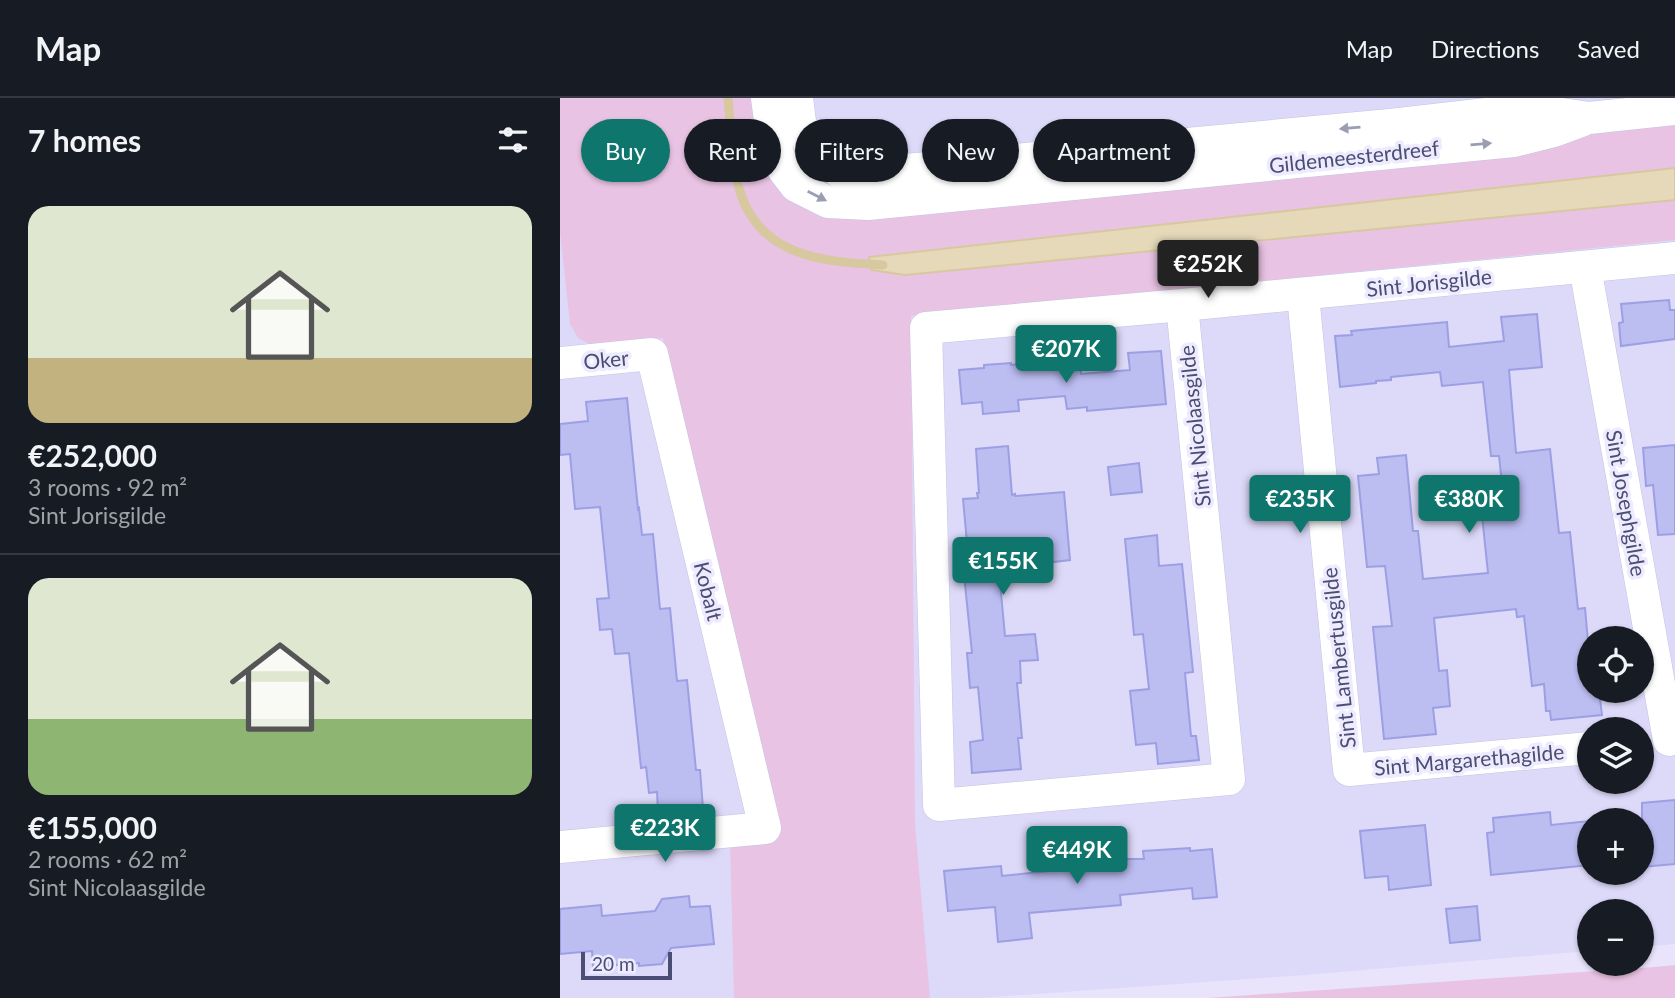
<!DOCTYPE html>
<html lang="en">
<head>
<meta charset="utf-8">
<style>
	:root { --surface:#171b24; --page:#242831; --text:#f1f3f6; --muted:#9ea1a6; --line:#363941; --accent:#0f766e }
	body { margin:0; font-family:Lato,sans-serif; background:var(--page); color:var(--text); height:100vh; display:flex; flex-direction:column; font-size:26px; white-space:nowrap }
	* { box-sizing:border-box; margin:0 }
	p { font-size:23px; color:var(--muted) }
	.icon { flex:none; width:38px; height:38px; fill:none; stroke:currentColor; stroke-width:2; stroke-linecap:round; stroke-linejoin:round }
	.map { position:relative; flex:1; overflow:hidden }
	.panel { display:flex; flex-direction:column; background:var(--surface); width:560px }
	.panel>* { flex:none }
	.top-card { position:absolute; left:21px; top:21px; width:665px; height:63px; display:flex; gap:14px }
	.fabs { position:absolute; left:1017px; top:528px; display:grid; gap:14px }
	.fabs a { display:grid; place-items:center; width:77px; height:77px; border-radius:50%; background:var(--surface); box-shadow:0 2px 5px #0004; font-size:35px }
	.scale { position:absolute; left:21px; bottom:18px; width:91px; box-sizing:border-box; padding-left:7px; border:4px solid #4a4d74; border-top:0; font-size:19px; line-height:24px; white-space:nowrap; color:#4a4d74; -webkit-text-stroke:5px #eeebff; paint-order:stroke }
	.price { position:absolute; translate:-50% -60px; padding:0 16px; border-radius:7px; background:var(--accent); color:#fff; font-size:23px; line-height:46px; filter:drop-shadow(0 2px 4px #0008) }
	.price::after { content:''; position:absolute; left:50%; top:42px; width:21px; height:16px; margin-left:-10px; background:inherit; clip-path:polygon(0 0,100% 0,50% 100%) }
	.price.on { background:#222; color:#fff }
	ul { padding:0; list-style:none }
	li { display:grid; align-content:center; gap:14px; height:371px; padding:0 28px }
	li+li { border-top:2px solid var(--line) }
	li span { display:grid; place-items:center; height:217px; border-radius:21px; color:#555 }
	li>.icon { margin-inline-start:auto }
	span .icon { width:126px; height:126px; fill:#fffc; stroke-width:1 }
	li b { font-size:30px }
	h2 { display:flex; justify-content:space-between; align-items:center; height:84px; padding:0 28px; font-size:30px }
	.tag { padding:0 24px; border-radius:32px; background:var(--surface); box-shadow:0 2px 5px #0004; font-size:24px; line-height:63px }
	.tag.on { background:var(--accent); color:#fff }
	header { display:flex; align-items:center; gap:42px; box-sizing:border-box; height:98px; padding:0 35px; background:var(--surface); border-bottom:2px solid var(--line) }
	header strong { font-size:33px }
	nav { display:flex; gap:38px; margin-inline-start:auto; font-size:24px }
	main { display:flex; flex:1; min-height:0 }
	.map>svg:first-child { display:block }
	.residential { fill:#ddd9f9; fill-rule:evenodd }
	.green { fill:#e9c3e3 }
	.water { fill:#e5d9b9; stroke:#d7c89f; stroke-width:2 }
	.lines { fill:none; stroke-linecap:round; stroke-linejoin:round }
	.stream { stroke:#d7c89f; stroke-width:9 }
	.building { fill:#bcbdf1; stroke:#9d9fe4; stroke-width:2 }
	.minor-casing { stroke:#c4c3e2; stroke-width:33 }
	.minor { stroke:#fff; stroke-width:32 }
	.oneway { fill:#9b9db3 }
	.labels { text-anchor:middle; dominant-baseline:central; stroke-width:7; stroke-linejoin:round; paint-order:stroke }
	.street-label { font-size:21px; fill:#4a4d74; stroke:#eeebff }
</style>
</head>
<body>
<header>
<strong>Map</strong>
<nav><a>Map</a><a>Directions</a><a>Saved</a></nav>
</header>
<main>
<section class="panel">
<h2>7 homes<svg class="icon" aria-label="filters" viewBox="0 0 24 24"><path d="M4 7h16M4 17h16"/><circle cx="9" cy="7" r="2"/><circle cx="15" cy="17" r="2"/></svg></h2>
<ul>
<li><span style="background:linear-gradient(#dfe7d0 70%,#c2b280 0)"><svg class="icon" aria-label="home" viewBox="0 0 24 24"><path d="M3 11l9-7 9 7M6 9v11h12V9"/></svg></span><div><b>€252,000</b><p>3 rooms · 92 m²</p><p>Sint Jorisgilde</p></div></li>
<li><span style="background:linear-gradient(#dfe7d0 65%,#8fb573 0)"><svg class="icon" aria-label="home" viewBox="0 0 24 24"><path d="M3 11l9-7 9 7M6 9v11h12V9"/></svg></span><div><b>€155,000</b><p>2 rooms · 62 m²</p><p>Sint Nicolaasgilde</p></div></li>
</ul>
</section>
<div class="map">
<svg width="1115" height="900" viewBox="0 0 1115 900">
	<rect width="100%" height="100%" fill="#e9e4fc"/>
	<path class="residential" d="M0,0H1115V846L1082,849V814H1029V853L745,877L421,900H0ZM1029,541H1082V593H1029ZM1029,632H1082V684H1029ZM1029,723H1082V775H1029Z"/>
	<path class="green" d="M0,0H194C198,41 198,83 237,106C245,111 253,116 262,119C277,123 295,120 311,119L950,51L1049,33L1115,27V70L329,156L345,177L1115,102V142L351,218L355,726L370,900H174L170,742L217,737L103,240L33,248L18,240L10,226L0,134Z
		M1115,867V900H648L1095,869Z"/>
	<path class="water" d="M1115,70V102L345,177L312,172L309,159Z"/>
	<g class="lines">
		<path class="stream" d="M168,0C171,30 171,61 179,90C198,159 263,164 323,167"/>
	</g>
	<path class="building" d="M1109,202L1110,212H1115V241L1061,248L1059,225L1063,224L1061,206Z
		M977,216L982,269L949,272L956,355L990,351L999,435L1010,434L1018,511L1025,510L1029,555V593H1039L1042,617L991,622L990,613H986L984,586L972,588L964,518L957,519L956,511L874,520L879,573L887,572L890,608L873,610L876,636L824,641L813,529L832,528L825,468L807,469L798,378L819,376L817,360L846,357L853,433H858L863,481L928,475L922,417L945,414L939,358H931L923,284L882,288L880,274L831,279V282L816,283V285L780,289L775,238L792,237L791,233L887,224L889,249L944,243L941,219Z
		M601,253L606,306L527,313V309L507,311L505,298L458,302L459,313L423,316L422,304L402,306L399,272L424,270V267L451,265V267L520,260L521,276L570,272L568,255Z
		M67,300L78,411L79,410L82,437L93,436L100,511L110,510L117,583L127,582L136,672H140L143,710L98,714L97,694L89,695L86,669L81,670L69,555L55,556L52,531L40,532L37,501L49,500L40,409L15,411L10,356L0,357V326L28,323L26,304Z
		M1115,347V436L1098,437L1093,387L1086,388L1083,350Z
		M448,348L452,397L455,396V398L504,394L510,462L444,470L445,483L440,484L445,538L475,536L478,562L460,563L461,585H457L462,640H458L461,671L412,675L410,644L423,642L418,589L410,590L407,555H412L403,467H409L403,401L418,400L417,395H419L416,351Z
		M579,365L582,394L551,397L548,369Z
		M597,437L599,468L622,466L633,574L625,575L631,638H636L639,662L598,666L596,645L576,647L570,593L589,591L583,536L574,537L565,441Z
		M1115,702V766L1082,769V705Z
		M990,714L991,727L1029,723V767L931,777L927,735L934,734L933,720Z
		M865,727L871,787L829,792L828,778L805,780L800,733Z
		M630,750V753L652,751L657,799L633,801L632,790L560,797L561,807L469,815L472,840L438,844L435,809L388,813L384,773L441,768L442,778L498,772L497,763L535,758V761H584L583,753Z
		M129,798L130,809L150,808L154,846L111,850L102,866L79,868V865L33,869L32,853L0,856V811L41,807L42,818L95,813L102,801Z
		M917,808L920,842L890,845L886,811Z"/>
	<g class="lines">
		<defs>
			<path id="minor" d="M207,0L212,36L223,71L236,88L268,104L308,106L954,43L994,33L1021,23
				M237,0L240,24L253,55L281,75L302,76L830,27L952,13L988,14L1029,20L1115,11
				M1025,169L1109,642
				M743,197L789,672L1029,650
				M622,207L669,681L379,707L366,230Z
				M622,207L1115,160
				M0,265L92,256L205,730L0,749"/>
		</defs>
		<use href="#minor" class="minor-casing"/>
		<use href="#minor" class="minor"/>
	</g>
	<defs><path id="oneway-solid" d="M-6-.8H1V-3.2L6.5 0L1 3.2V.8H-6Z" transform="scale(1.75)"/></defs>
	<g class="oneway">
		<use href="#oneway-solid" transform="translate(790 30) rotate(175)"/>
		<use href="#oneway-solid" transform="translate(921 46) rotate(-5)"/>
		<use href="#oneway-solid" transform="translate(257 98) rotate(27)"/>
	</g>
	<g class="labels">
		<g class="street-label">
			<text transform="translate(794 58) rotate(-6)">Gildemeesterdreef</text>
			<text transform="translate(869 184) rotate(-6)">Sint Jorisgilde</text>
			<text transform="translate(46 261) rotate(-6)">Oker</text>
			<text transform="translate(634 328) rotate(-96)">Sint Nicolaasgilde</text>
			<text transform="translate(1067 405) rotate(80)">Sint Josephgilde</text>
			<text transform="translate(149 493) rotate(76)">Kobalt</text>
			<text transform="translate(778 560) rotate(-96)">Sint Lambertusgilde</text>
			<text transform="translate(909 661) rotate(-5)">Sint Margarethagilde</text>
		</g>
	</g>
</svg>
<div class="fabs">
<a><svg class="icon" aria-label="locate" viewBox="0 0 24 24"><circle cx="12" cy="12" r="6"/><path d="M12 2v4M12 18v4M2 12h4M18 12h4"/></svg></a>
<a><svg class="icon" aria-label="layers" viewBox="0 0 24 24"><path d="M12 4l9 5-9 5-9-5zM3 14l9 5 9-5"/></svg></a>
<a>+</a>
<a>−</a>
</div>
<div class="scale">20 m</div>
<b class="price on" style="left:648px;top:202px">€252K</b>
<b class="price" style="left:506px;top:287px">€207K</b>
<b class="price" style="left:740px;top:437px">€235K</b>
<b class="price" style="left:909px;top:437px">€380K</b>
<b class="price" style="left:443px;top:499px">€155K</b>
<b class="price" style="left:105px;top:766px">€223K</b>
<b class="price" style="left:517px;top:788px">€449K</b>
<div class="top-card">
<a class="tag on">Buy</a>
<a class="tag">Rent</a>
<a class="tag">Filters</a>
<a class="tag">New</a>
<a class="tag">Apartment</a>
</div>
</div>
</main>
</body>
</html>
